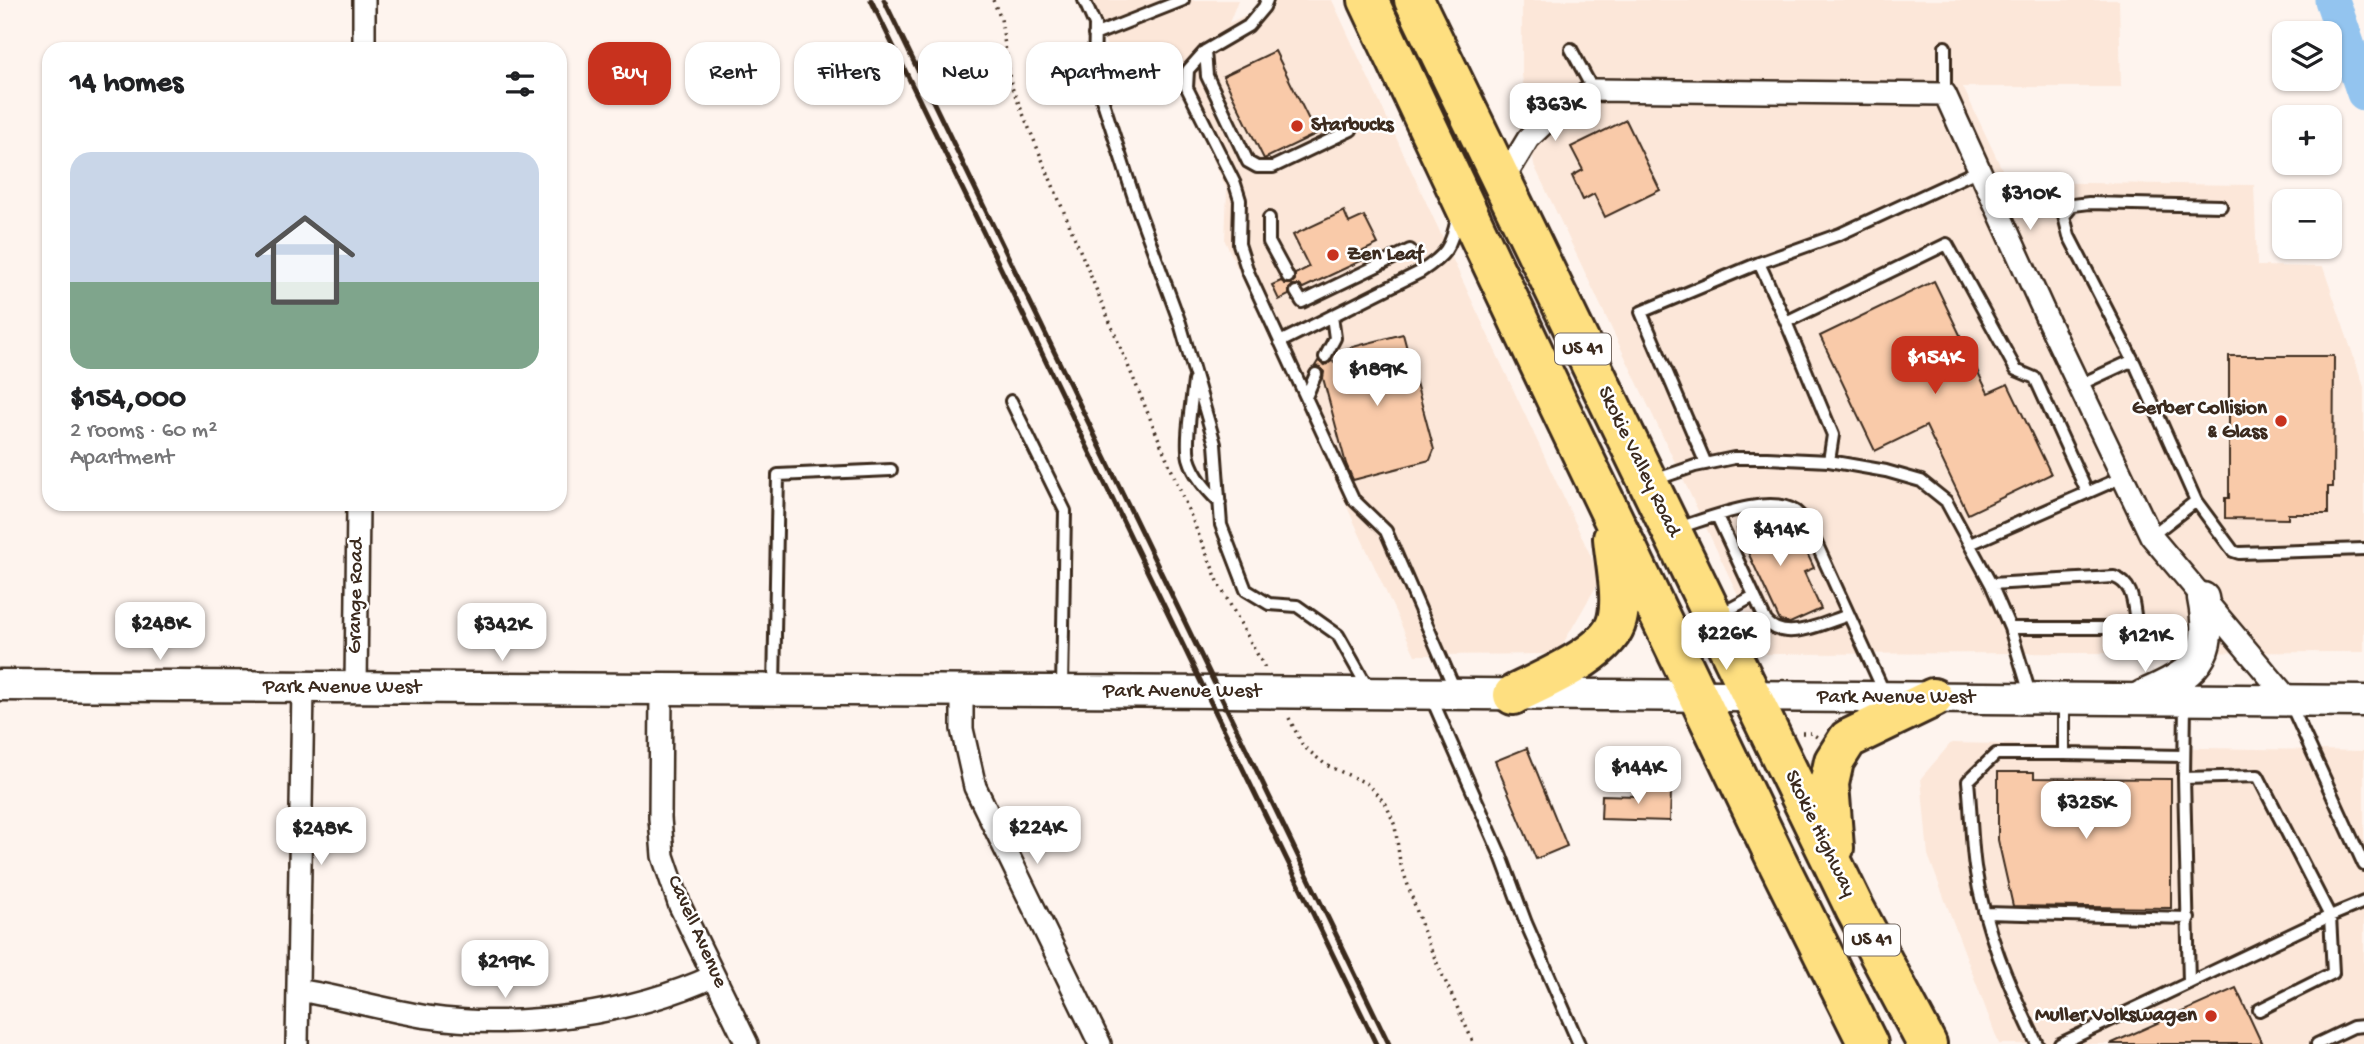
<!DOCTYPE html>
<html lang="en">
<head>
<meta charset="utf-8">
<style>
	:root { --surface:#fff; --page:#f2f2f2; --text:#202124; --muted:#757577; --accent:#c8321e }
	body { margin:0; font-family:"Gochi Hand",sans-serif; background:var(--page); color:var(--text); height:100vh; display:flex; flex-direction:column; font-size:26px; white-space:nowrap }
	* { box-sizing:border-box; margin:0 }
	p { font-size:23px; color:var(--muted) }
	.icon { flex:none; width:38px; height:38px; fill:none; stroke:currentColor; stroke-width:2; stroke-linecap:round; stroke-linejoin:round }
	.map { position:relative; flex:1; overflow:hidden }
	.details { position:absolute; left:42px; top:42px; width:525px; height:469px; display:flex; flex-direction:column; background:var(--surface); border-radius:21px; box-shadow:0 2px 5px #0004 }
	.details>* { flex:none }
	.banner { position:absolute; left:588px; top:42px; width:665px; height:63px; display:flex; gap:14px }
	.buttons { position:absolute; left:2272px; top:21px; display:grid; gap:14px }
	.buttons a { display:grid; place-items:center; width:70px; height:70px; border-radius:14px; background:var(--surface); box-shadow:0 2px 5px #0004; font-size:35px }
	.price { position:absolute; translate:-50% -60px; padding:0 16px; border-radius:14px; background:#fff; color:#222; font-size:23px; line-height:46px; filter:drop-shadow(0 2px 4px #0008) }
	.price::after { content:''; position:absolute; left:50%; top:42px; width:21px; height:16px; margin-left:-10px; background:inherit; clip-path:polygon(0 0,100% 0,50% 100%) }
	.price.active { background:var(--accent); color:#fff }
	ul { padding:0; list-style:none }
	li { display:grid; align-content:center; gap:14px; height:371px; padding:0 28px }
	li span { display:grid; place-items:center; height:217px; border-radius:21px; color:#555 }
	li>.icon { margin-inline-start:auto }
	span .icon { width:126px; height:126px; fill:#fffc; stroke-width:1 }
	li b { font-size:30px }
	h2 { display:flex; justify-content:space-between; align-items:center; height:84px; padding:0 28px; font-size:30px }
	.chip { padding:0 24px; border-radius:21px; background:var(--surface); box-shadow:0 2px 5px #0004; font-size:24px; line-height:63px }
	.chip.active { background:var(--accent); color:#fff }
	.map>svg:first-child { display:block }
	.built { fill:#fce7d9 }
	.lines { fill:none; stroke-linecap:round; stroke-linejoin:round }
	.river { stroke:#93c4ef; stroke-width:35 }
	.building { fill:#f9caa9; stroke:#3b2a1e; stroke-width:2 }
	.lane-casing { stroke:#3b2a1e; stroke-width:16 }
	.street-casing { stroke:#3b2a1e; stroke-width:26 }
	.secondary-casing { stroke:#3b2a1e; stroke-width:35 }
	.highway-casing { stroke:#3b2a1e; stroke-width:44 }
	.path { stroke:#3b2a1e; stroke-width:3.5; stroke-dasharray:2 5; stroke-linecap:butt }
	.lane { stroke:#fff; stroke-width:10 }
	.street { stroke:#fff; stroke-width:21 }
	.secondary { stroke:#fff; stroke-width:30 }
	.highway { stroke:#fedf80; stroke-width:38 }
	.rail { stroke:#3b2a1e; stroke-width:5 }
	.poi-dot { fill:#c8321e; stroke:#fff; stroke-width:2.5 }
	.labels { text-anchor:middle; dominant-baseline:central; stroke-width:5; stroke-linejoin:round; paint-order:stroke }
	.shield { fill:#fff; stroke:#766a62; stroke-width:2 }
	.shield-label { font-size:19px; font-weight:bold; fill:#3b2a1e }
	.poi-label { font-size:21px; font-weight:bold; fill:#3b2a1e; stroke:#fff; text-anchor:start }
	.street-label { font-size:21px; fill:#3b2a1e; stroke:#fff }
</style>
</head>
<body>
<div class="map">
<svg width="2364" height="1044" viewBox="0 0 2364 1044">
	<rect width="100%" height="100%" fill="#fef4ee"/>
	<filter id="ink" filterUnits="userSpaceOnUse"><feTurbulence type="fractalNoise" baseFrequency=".0143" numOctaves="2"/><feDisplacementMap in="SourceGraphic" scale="14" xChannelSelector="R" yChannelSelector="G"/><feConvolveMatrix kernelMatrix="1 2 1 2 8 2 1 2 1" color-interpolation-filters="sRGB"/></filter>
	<g filter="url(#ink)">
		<path class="built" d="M1087,0H1238L1229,23L1277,0H1332L1601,578L1557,654L1415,655L1225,241L1227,190L1165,55L1116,67Z
			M1522,0H2119L2121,87H1963L2008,182L2254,185L2257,266L2323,267L2364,387V652L1766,654L1534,165L1522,75Z
			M1951,743L2364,751V1044H1999L1928,855L1921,778Z"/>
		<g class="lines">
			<path class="river" d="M2332,0L2364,93"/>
		</g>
		<path class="building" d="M1275,51L1316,134L1264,159L1223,76Z
			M1626,120L1660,190L1605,217L1594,194L1583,200L1572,176L1583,170L1571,147Z
			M1344,211L1349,223L1364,216L1378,244L1361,252L1365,259L1303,288L1299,285H1293L1289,289V295L1279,300L1272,285L1281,281L1285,284H1291L1295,280V274L1309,267L1293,235Z
			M1934,281L1988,393L2008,384L2051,474L1968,514L1926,426L1875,451L1820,336Z
			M1403,334L1434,450L1430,460L1353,480L1346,464L1323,378L1324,372L1320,367L1315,366L1318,361L1325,365L1332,361L1334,362L1341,350Z
			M2229,356H2334L2333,487H2328V514H2288V519L2225,518V498H2229Z
			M1771,513H1775L1791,547L1802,542L1814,568L1804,572L1821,609L1790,623L1780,621L1737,529Z
			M1527,748L1567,846L1536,859L1495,761Z
			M1998,772H2034V778L2171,779V908L2013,906L1998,840Z
			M1637,790L1671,791L1670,821L1601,819L1602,795L1637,796Z
			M2236,988L2262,1044H2110Z"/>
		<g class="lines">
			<defs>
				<path id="lane" d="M1084,0L1095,25L1094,74L1135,201L1180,323L1215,444L1221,525L1246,590L1269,604L1297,606L1338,635L1368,688
					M1267,0L1264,7L1248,26L1205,51L1188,70L1187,88L1235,184L1240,200L1239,244L1248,272L1353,499L1386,531L1456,692
					M1094,35L1183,0
					M1571,49L1593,90
					M1205,51L1207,76L1248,162L1257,167H1273L1351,130
					M1945,94V47
					M1269,218V242L1288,277
					M1296,292L1302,302L1410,250
					M1786,322L1947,244L2016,370L2035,378L2087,492
					M1280,342L1420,272C1446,255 1451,248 1457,218
					M1325,357L1335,338L1332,316
					M2135,364L2069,236L2064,216L2073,205L2089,203L2221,206
					M1194,381C1192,401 1185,440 1189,458C1194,476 1207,490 1220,503
					M2079,385L2129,362L2135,364L2196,501L2233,551L2239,553L2364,549
					M1306,397L1316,374
					M1011,401L1065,511L1062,688
					M1829,461L1833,435L1786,322L1759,263L1840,234L1979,170
					M1706,464L1641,312L1759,263
					M1654,480L1695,466L1734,458H1767L1829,461L1886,471L1921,481L1946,501L1991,584L2010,628L2031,697
					M1717,516L1766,621C1785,644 1825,622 1849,615
					M1677,528C1705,520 1769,493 1795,511C1799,514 1803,519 1807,523L1885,694
					M2151,536L2196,501
					M1970,544L2123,477
					M1991,584L2114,577C2134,584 2133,604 2136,622L2131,628H2010
					M1719,615L1754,596
					M774,688L778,475L891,470
					M1431,697L1501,856L1526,923L1579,1044
					M2185,702L2184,778L2258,776L2330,916L2333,973L2259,1010
					M2290,703L2364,865
					M2064,754L2184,756
					M2184,778L2189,983
					M1986,913L2189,918
					M2037,1044C2010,988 1984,929 1975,867C1971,838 1971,809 1968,781L1996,754H2064V702
					M2060,1044L2330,916L2364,902
					M2317,1044L2353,1027L2364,1026"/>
				<path id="street" d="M364,49V0
					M1502,182L1528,139L1557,111L1593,90L1945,94L2049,323L2151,536L2289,700
					M356,687L358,504
					M661,691L660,818L663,856L680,906L747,1044
					M962,691V729L975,787L1100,1044
					M298,990C341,997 384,1010 428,1017C516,1030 633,1014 714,976
					M297,1044L303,689"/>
				<path id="secondary" d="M0,685C408,690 816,688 1224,692C1604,695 1984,698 2364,701
					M2142,696C2195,673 2215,659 2203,598"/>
				<path id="highway" d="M1368,0L1560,408L1779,865L1868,1044
					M1414,0L1855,909L1927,1044
					M1513,695C1542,680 1609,654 1617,620C1623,597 1615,561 1613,538
					M1834,848L1829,784L1834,761L1848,739L1933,698"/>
			</defs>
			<use href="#lane" class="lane-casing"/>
			<use href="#street" class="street-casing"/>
			<use href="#secondary" class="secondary-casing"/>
			<use href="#highway" class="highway-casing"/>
			<path class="path" d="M993,0L1001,19L1011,85L1220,586L1266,670
				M1289,718L1303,746L1326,765L1366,783L1386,804L1395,826L1400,862L1427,941L1474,1044
				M1802,733H1811L1817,737"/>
			<use href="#lane" class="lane"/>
			<use href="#street" class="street"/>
			<use href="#secondary" class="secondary"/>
			<use href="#highway" class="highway"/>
			<path class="rail" d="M871,0L1376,1044
				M884,0L1389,1044"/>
		</g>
	</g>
	<g class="poi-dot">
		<circle cx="1297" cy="126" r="7"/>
		<circle cx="1333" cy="255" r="7"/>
		<circle cx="2281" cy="421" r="7"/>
		<circle cx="2211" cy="1016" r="7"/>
	</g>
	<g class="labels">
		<g class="shield">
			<rect x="1555" y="333.5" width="56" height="31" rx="5"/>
			<rect x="1844" y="924.5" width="56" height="31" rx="5"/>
		</g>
		<g class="shield-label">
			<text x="1583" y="349">US 41</text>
			<text x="1872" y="940">US 41</text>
		</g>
		<g class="poi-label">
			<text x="1311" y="126">Starbucks</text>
			<text x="1347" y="255">Zen Leaf</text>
			<text x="2267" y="409" text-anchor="end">Gerber Collision<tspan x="2267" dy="24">&amp; Glass</tspan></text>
			<text x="2197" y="1016" text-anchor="end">Muller Volkswagen</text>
		</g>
		<g class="street-label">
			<text transform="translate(1638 462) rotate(64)">Skokie Valley Road</text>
			<text transform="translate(357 596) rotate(-89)">Grange Road</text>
			<text x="342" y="688">Park Avenue West</text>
			<text x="1182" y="692">Park Avenue West</text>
			<text x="1896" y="698">Park Avenue West</text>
			<text transform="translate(1819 834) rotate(64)">Skokie Highway</text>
			<text transform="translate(696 932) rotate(66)">Cavell Avenue</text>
		</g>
	</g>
</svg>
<div class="buttons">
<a><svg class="icon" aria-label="layers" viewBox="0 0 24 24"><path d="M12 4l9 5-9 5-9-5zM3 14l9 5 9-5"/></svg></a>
<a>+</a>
<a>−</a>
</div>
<b class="price" style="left:1555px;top:143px">$363K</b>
<b class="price" style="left:2030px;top:232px">$310K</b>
<b class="price active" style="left:1935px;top:396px">$154K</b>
<b class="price" style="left:1377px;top:408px">$189K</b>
<b class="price" style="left:1780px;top:568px">$414K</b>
<b class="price" style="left:160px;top:662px">$248K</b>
<b class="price" style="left:502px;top:663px">$342K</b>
<b class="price" style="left:1726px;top:672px">$226K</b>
<b class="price" style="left:2145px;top:674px">$121K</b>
<b class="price" style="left:1638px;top:806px">$144K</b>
<b class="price" style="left:2086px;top:841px">$325K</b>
<b class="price" style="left:1037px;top:866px">$224K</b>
<b class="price" style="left:321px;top:867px">$248K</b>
<b class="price" style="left:505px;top:1000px">$219K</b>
<div class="banner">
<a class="chip active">Buy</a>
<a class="chip">Rent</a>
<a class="chip">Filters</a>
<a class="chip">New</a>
<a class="chip">Apartment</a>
</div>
<section class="details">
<h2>14 homes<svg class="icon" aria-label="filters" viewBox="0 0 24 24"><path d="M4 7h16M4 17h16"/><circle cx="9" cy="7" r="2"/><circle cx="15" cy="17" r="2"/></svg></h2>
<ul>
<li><span style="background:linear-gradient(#c9d6e8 60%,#7fa58c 0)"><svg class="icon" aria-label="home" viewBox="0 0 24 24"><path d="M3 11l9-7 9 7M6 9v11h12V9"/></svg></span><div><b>$154,000</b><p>2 rooms · 60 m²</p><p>Apartment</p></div></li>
</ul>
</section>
</div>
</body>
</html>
